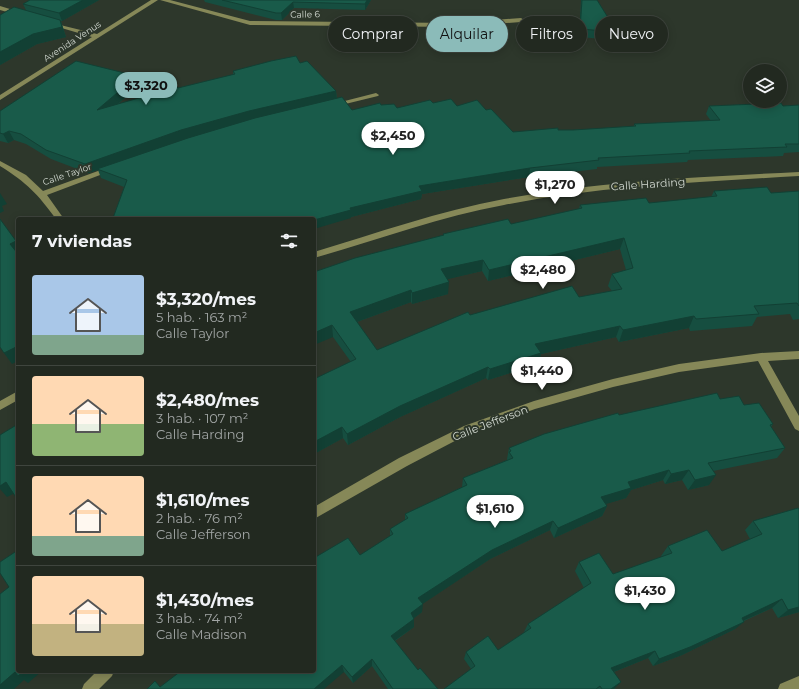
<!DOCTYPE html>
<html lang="es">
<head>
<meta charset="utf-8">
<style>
	:root { --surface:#222920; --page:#2a3129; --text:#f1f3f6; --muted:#a2a6a5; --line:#3f453e; --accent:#8bbbb9 }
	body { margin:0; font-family:Montserrat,sans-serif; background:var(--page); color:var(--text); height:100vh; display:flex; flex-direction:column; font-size:15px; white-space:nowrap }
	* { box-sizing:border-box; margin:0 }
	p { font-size:13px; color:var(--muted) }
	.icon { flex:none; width:22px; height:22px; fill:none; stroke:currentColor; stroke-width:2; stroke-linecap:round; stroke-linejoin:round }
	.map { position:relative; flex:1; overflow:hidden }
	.side { position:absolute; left:16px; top:217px; width:300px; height:456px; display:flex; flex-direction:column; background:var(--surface); border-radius:4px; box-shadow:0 2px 10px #0003,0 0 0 1px var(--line) }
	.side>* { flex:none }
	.banner { position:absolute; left:328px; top:16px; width:380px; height:36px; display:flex; gap:8px }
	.buttons { position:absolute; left:743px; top:64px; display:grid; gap:8px }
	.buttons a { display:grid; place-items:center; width:44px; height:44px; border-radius:50%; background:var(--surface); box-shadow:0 2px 10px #0003,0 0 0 1px var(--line); font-size:20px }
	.price { position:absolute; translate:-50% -34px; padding:0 9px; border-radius:14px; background:#fff; color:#222; font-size:13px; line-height:26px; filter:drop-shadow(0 1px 2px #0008) }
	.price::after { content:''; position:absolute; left:50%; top:24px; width:12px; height:9px; margin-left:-6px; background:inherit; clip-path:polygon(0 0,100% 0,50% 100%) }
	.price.current { background:var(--accent); color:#111 }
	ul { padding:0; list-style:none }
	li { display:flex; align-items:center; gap:12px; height:100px; padding:0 16px }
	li+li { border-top:1px solid var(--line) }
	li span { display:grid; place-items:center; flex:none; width:112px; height:80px; border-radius:4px; color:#555 }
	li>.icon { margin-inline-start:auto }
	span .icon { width:48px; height:48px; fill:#fffc; stroke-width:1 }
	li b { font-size:17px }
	h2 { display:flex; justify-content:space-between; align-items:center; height:48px; padding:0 16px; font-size:17px }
	.tag { padding:0 14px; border-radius:18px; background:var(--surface); box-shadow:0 2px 10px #0003,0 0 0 1px var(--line); font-size:14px; line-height:36px }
	.tag.current { background:var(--accent); color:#111 }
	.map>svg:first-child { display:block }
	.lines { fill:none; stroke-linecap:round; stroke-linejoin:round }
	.minor { fill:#868858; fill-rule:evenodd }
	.wall { fill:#164e40; fill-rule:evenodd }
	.shaded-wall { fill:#124034 }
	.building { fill:#195b4a; stroke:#124034; fill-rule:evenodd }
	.labels { text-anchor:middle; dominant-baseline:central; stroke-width:4; stroke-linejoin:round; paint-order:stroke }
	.far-street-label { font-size:9px; fill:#d1d8d0; stroke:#2d372b }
	.street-label { font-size:11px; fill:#d1d8d0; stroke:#2d372b }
</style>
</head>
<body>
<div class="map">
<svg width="799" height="689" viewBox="0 0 799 689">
	<rect width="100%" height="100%" fill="#2d372b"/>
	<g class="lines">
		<path class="minor" d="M151,0H158L0,100V95L92,37L48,24V22L97,34Z
			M160,0H170L250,21L454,23L521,18L524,20L521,22L454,27L250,25Z
			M0,6L23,13L24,14L21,16L0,10Z
			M376,93L379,95L378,96L333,107L329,105Z
			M0,161L26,175L43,191L109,167H112L116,169L47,195L64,219H56C37,193 27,183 0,166Z
			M799,172V176C700,182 601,186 504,205C439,217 377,240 314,258V252C377,233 439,211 504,199C601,181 700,177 799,172Z
			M799,351V359L768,361L799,416V431L795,429L758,361L679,372L613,387L535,409L472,432L407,466L314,519V507L399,458L464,426L534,401L613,379L679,364L761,353Z
			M18,391V400L0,410V401Z
			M97,671H114L112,676L99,689H82L84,684Z
			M799,676V689H778L780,684Z"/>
	</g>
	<path class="wall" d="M99,0L62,21H61L66,37L37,44L0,65V15L26,10L23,4Z
		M204,0H371L365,10L294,8L282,20H276L205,2Z
		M581,0H597L617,32L615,40L579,37Z
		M300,63L336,91L337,99L352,110L381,105L397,108L433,103L457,106L486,110L513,132L558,130H573L634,126V124L711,121L706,114L709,106H783L799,105V152L784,153L783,156L688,160L687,162L597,167V169L529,177L422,194L421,199L351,217V218L314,219H113V218L124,187L101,178L98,170L88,173L51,159L26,144L14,140L8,143L0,141V111L140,85L118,104L178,88L233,75V71Z
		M714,191L771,193L799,191V319L793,320L790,314L757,317L752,326L690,331L689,328L619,342L616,337L541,354L538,364L488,380L486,378L400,417L348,445L343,438L314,454L351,362L333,337L314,272L443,235V234L511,224L579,209L580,205L649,203L711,197ZM620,249L626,270L612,274L608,286L612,291L579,297L470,315L377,350L357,322L411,302L412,304L448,294L447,279L482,271L488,281Z
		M720,399L744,405L773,424L771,427L785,448L777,458L713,471L709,485L688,490L682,480L665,484L663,480L631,490L626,498L605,504L607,506L602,516L554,538L550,530L490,559L422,604V612L414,618V627L395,641L418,670L438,689H388L372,666L353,683L344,672L147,689L155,681L160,687L314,671L360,555L390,536V529L405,520V514L462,487L463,478L507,460V459L509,448L619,415Z
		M798,508L799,612L778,618L772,608L744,621L735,629L682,655L653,666L648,658L614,672L615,688L614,689H444L471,669L464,659L466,652L498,650L525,632H524L528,624L584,588L575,571L579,562L613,574L662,557L661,556L668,546L722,551L750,539L745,530L753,521Z"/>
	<path class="shaded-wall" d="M83,0H99L62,21L59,13Z
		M367,0H371L365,10V4Z
		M293,2L294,8L282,20L281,13Z
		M60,20L66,37L37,44L0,65V52L33,34Z
		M137,76L140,85L100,119L97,110Z
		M336,91L337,100L97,169L98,170L88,173L85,164L181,130L249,111Z
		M9,131L14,140L8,143L3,134Z
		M530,168L529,177L422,194L421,199L351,217V218L314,229V220L419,186Z
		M0,193L7,204L2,206L4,211L0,213Z
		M624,238L620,249L488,281L489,270Z
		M16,241L18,245V255L10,244Z
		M483,260L482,271L440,281L441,269Z
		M449,282L448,294L412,304V293Z
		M411,290V302L351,324L350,312Z
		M694,316L689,328L619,342L623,330Z
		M332,325L333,337L314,345V333Z
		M620,326L616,337L541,354L538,364L488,380L490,369L535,344Z
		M18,346V361L12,364L4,353Z
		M488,367L486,378L400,417L348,445L347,434L400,406Z
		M342,427L343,438L314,454V442Z
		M669,470L663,480L631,490L626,498L596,507L601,497L628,482Z
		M689,470L682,480L665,484L671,474Z
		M716,475L709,485L688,490L695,480Z
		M6,482L15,493L7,497L0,489V486Z
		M607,506L602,516L554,538L558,528Z
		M553,521L550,530L490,559L418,607V598L492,550Z
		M782,599L772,608L733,625L742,618Z
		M423,604L422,612L410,621L411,613Z
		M799,607V612L778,618L788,610Z
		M414,619V627L391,643V636Z
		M744,622L735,629L682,655L653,666L659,659Z
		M655,651L648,658L606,675L611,668Z
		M372,659V666L353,683L352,677Z
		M342,665L344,672L324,689H314Z
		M24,671H42L28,683L24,680L14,689H0V685L15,672Z
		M621,682L614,689H611Z"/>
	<path class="building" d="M30,0H83L59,13L23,4Z
		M222,0H367L365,4L293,2L281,13H276Z
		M582,0H597L617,32L580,29Z
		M14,7L60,20L62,27L33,34L0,52V15Z
		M296,56L300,63L307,61L336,91L249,111L181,130L85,164L46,150L21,134L9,131L3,134L0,133V111L76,61L137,76L97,110L177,87L178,88L235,74L233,71L271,61Z
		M342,97L352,110L380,103L381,105L394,104L397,108L430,100L433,103L451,99L457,106L477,100L486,110L491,109L513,132L558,128V130H573L636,126L634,124L720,120L709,106L781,103L783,106L799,105V144H785L787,147L689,151L690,153L598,158L599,160L530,168L419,186L422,191L350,208L351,210L314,220V219H114L113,218L127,180L97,169L188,138L255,118Z
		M767,187L771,193L799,191V306L797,303L754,306L759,314L696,319L694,316L623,330L620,326L535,344L541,353L490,369L488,367L400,406L347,434L342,427L314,442V379L356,359L332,325L314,333V272L355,258L444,235L443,234L508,219L511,224L582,208L580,205L646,198L649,203L717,196L714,191ZM624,238L633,268L612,274L622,289L579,297L572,286L470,315L468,312L377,350L350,312L411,290L412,293L449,282L441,269L483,260L489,270Z
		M0,219L16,241L10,244L18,254V346L4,353L0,347Z
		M717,393L720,399L739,396L744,405L759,403L773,424L770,425L785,448L708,463L716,475L695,480L689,470L671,474L669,470L628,482L631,488L601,497L607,506L558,528L553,521L492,550L418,598L423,604L411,613L414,619L391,636L418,670L420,668L438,689H393L372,659L352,677L342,665L314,689H147L155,681L160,687L181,671H314V558L348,538L360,555L393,534L390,529L408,518L405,514L467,485L463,478L513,458L509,452L511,451L509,448L544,434L618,413L619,415Z
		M18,424V498L17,499L6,482L0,486V435Z
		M798,508L799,509V607L788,610L782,599L742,618L744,622L690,647L659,659L655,651L611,668L621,682L611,689H602L600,686L596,689H444L475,666L466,652L488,636L498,650L531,628L528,624L591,583L579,562L599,553L613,574L672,553L668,546L707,530L722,551L762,534L753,521Z
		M15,552L18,555V671H24L18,676L15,672L0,685V594L9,587L0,573V562Z"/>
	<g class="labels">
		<g class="far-street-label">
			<text transform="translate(305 14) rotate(-1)">Calle 6</text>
			<text transform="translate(72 41) rotate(-33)">Avenida Venus</text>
			<text transform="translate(67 174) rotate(-19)">Calle Taylor</text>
		</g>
		<g class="street-label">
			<text transform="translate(648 184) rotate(-4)">Calle Harding</text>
			<text transform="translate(490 423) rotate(-21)">Calle Jefferson</text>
		</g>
	</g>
</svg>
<div class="buttons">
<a><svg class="icon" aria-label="layers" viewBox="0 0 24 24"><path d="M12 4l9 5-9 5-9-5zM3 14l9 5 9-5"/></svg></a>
</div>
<b class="price current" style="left:146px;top:106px">$3,320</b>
<b class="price" style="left:393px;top:156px">$2,450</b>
<b class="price" style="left:555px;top:205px">$1,270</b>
<b class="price" style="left:543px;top:290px">$2,480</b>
<b class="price" style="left:542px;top:391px">$1,440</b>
<b class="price" style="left:495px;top:529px">$1,610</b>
<b class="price" style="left:645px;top:611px">$1,430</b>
<div class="banner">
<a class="tag">Comprar</a>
<a class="tag current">Alquilar</a>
<a class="tag">Filtros</a>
<a class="tag">Nuevo</a>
</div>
<section class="side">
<h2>7 viviendas<svg class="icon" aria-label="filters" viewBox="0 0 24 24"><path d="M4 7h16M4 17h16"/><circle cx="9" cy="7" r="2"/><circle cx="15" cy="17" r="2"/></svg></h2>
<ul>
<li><span style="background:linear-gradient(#a9c7e8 75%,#7fa58c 0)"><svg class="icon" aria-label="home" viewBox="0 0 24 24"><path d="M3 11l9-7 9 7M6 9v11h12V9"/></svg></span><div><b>$3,320/mes</b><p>5 hab. · 163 m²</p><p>Calle Taylor</p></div></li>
<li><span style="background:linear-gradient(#ffd9b3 60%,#8fb573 0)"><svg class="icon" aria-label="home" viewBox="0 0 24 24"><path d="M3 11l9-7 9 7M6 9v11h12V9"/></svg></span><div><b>$2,480/mes</b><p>3 hab. · 107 m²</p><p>Calle Harding</p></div></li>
<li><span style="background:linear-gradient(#ffd9b3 75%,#7fa58c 0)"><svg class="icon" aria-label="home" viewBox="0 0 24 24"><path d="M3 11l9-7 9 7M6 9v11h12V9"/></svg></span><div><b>$1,610/mes</b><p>2 hab. · 76 m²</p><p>Calle Jefferson</p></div></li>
<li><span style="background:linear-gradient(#ffd9b3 60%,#c2b280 0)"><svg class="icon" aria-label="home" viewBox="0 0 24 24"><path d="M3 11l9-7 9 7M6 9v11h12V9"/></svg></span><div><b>$1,430/mes</b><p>3 hab. · 74 m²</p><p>Calle Madison</p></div></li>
</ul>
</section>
</div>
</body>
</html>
